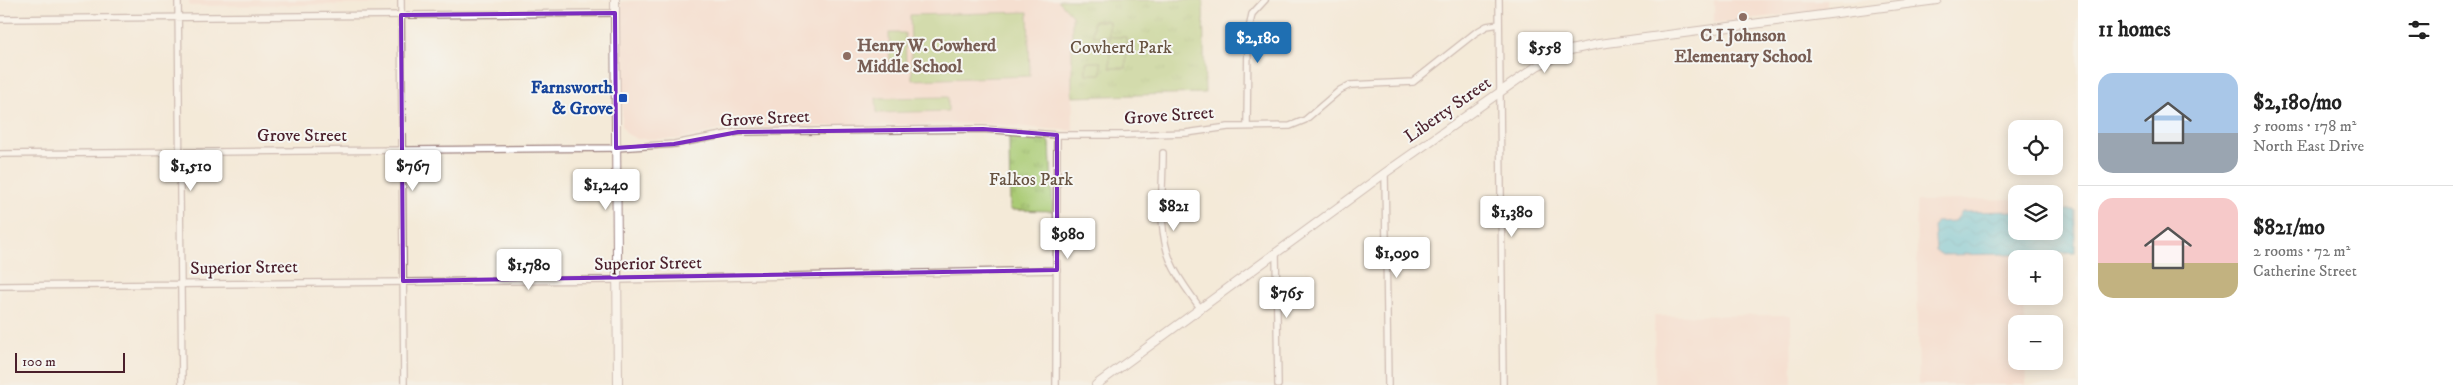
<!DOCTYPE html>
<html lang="en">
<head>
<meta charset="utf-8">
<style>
	:root { --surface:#fff; --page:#f6f6f6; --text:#222; --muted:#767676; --line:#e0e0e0; --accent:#1f6fb2 }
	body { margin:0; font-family:"IM FELL DW Pica",serif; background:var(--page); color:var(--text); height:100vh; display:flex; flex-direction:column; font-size:19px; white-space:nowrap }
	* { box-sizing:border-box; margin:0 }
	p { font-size:16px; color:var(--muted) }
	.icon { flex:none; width:28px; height:28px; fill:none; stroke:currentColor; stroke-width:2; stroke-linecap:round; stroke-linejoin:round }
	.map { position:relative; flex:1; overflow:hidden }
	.drawer { display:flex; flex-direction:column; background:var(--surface); width:375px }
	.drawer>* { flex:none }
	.controls { position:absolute; left:2008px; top:120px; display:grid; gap:10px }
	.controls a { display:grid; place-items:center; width:55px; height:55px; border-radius:10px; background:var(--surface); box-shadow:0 2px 12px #0003; font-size:25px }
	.scale { position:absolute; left:15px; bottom:12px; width:110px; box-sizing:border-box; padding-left:5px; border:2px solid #4a1f2b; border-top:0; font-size:14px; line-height:18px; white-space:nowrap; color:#4a1f2b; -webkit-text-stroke:4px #f6f6f2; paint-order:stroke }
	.price { position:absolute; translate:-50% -42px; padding:0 11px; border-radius:5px; background:#fff; color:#222; font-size:16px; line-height:32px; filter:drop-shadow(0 1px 2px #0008) }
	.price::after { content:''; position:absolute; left:50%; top:30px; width:15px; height:11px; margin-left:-8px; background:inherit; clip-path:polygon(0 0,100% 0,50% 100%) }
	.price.on { background:var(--accent); color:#fff }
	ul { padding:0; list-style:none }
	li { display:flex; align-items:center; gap:15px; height:125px; padding:0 20px }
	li+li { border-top:1px solid var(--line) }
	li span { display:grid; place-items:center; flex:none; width:140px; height:100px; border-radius:15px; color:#555 }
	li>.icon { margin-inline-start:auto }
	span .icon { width:60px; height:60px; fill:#fffc; stroke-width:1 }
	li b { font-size:21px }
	h2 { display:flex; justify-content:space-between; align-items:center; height:60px; padding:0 20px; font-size:21px }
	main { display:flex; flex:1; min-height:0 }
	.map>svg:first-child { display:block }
	.built { fill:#f6d2c5 }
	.park { fill:url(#park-tufts); stroke:#7a7550 }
	.pitch { fill:#aacb74; stroke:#7a7550 }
	.water { fill:url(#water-waves); stroke:#527082 }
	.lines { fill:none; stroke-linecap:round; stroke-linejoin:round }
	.street-casing { stroke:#9f8482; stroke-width:8 }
	.secondary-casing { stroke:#9f8482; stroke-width:10 }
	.street { stroke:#fff; stroke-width:5.5 }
	.secondary { stroke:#fff; stroke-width:8 }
	.marked { fill:none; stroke:#7b2cbf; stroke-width:4; stroke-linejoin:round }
	.education-dot { fill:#8d6e63; stroke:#f6f6f2; stroke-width:2 }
	.transit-dot { fill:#1a4fb4; stroke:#f6f6f2; stroke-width:2 }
	.labels { text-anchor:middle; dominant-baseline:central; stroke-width:4; stroke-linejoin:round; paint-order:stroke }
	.education-label { font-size:18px; font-weight:bold; fill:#785e54; stroke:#f6f6f2 }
	.park-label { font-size:18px; fill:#675341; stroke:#f6f6f2 }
	.transit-label { font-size:18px; font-weight:bold; fill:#164399; stroke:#f6f6f2; text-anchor:end }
	.street-label { font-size:18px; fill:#4a1f2b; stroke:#f6f6f2 }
</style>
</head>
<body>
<main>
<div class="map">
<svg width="2078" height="385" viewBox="0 0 2078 385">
	<defs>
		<pattern id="park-tufts" width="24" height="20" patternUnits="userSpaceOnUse" patternTransform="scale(1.25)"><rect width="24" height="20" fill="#aacb74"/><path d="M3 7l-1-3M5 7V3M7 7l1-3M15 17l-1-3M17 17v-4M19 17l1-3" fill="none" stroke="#94ae65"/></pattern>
		<pattern id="water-waves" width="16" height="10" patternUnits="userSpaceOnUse" patternTransform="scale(1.25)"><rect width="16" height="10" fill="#5ac1d8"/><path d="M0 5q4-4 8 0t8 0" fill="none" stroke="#50a5ba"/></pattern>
	</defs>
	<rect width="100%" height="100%" fill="#f6f6f2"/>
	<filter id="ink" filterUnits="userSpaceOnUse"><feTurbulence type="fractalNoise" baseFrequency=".02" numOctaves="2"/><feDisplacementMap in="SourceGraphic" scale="10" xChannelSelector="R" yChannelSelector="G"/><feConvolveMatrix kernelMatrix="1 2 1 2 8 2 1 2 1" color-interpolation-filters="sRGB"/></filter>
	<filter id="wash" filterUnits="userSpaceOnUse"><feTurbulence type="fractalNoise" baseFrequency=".0096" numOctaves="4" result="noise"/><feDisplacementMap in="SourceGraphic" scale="20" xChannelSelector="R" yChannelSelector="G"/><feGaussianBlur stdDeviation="1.12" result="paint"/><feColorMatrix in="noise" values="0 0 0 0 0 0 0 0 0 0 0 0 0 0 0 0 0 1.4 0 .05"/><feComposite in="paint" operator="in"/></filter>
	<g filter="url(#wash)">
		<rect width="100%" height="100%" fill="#f4ead8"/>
		<path class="built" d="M189,0H390V4L189,6Z
			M651,0H1058L1072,15L1073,131L980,123L730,128L679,139H637L627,134L622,126L621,2Z
			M1714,0H1827V10L1714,23Z
			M2016,199V231H2023L2024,259H2016V296H2024L2025,324H2016V361H2026V385H1919L1916,201Z
			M1791,315L1792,385H1655L1654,316Z"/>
		<path class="park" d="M1058,0H1203L1205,93L1072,97V15Z
			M1009,136L1045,139L1050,143L1053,211L1010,210Z"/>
		<path class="pitch" d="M1028,12L1030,76L912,80L910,15Z
			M1093,21H1109V36H1093Z
			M889,33H905L906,65L890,66Z
			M1109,37H1126V68H1110Z
			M1086,62H1101V74H1086Z
			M948,97V111L877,113L876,98Z"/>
		<path class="water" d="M2054,210H2075V253L1942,255L1936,251L1934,226L1936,222L1955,221L1962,212L2016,211V231H2054Z"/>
	</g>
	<g filter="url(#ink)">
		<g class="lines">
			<defs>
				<path id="street" d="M178,0L182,385
					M401,0L404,385
					M1499,0L1503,385
					M0,19L615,13
					M1247,126L1248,34L1252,14L1265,0
					M1163,153C1163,188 1157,229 1171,262C1178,279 1190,293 1200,308
					M0,154L616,148L674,144L738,132L983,129L1057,135H1122L1186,133L1228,127L1290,126L1305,120L1340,90L1350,85L1413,82L1475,33L1487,26L1499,24
					M1385,173L1388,385
					M1276,252L1278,385
					M0,286L617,280L1057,270
					M1056,385L1057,135"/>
				<path id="secondary" d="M615,0L618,385
					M1096,385L1385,173L1537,66L1570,50L1599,44L1937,0"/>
			</defs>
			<use href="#street" class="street-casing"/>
			<use href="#secondary" class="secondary-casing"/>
			<use href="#street" class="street"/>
			<use href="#secondary" class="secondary"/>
		</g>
	</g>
	<path d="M0 0H2078V385H0ZM615,13L616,148L674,144L738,132L983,129L1057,135V270L403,281L401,15Z" fill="#f4ead8" fill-opacity=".55" fill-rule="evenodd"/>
	<path class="marked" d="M615,13L616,148L674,144L738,132L983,129L1057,135V270L403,281L401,15Z"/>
	<g class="education-dot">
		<circle cx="1743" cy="17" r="5"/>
		<circle cx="847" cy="56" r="5"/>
	</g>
	<rect class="transit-dot" x="618" y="93" width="10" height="10" rx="2.5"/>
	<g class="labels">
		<g class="education-label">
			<text x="1743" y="36">C I Johnson<tspan x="1743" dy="21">Elementary School</tspan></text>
			<text x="857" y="46" text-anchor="start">Henry W. Cowherd<tspan x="857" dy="21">Middle School</tspan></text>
		</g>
		<g class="park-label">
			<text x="1121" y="48">Cowherd Park</text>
			<text x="1031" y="180">Falkos Park</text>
		</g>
		<g class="transit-label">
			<text x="613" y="88">Farnsworth<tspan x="613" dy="21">&amp; Grove</tspan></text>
		</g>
		<g class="street-label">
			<text transform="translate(1448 110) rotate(-35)">Liberty Street</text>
			<text transform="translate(1169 116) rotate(-4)">Grove Street</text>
			<text transform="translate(765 119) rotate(-3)">Grove Street</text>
			<text x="302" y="136">Grove Street</text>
			<text transform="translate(648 264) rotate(-1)">Superior Street</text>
			<text transform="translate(244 268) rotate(-1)">Superior Street</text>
		</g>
	</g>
</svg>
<div class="controls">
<a><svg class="icon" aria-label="locate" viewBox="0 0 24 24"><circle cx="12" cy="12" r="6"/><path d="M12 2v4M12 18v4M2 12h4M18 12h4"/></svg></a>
<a><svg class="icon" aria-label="layers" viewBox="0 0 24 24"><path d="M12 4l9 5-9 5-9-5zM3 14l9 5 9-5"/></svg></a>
<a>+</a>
<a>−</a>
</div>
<div class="scale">100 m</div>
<b class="price on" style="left:1258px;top:64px">$2,180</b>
<b class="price" style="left:1545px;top:74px">$558</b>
<b class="price" style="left:191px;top:192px">$1,510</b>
<b class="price" style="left:413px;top:192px">$767</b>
<b class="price" style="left:606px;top:211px">$1,240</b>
<b class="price" style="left:1174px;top:232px">$821</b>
<b class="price" style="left:1512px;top:238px">$1,380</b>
<b class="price" style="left:1068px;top:260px">$980</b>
<b class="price" style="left:1397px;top:279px">$1,090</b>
<b class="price" style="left:529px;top:291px">$1,780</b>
<b class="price" style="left:1287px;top:319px">$765</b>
</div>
<section class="drawer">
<h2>11 homes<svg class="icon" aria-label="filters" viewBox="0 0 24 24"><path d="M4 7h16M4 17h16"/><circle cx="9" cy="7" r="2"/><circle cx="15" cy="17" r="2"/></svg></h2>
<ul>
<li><span style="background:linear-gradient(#a9c7e8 60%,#9aa5b1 0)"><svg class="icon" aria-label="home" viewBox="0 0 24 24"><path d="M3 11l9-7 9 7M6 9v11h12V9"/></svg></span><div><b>$2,180/mo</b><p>5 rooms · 178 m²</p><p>North East Drive</p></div></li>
<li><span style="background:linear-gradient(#f6c9c9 65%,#c2b280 0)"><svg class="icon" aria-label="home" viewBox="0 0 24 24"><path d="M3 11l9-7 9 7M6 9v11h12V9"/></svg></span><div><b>$821/mo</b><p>2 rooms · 72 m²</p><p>Catherine Street</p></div></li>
</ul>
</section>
</main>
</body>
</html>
